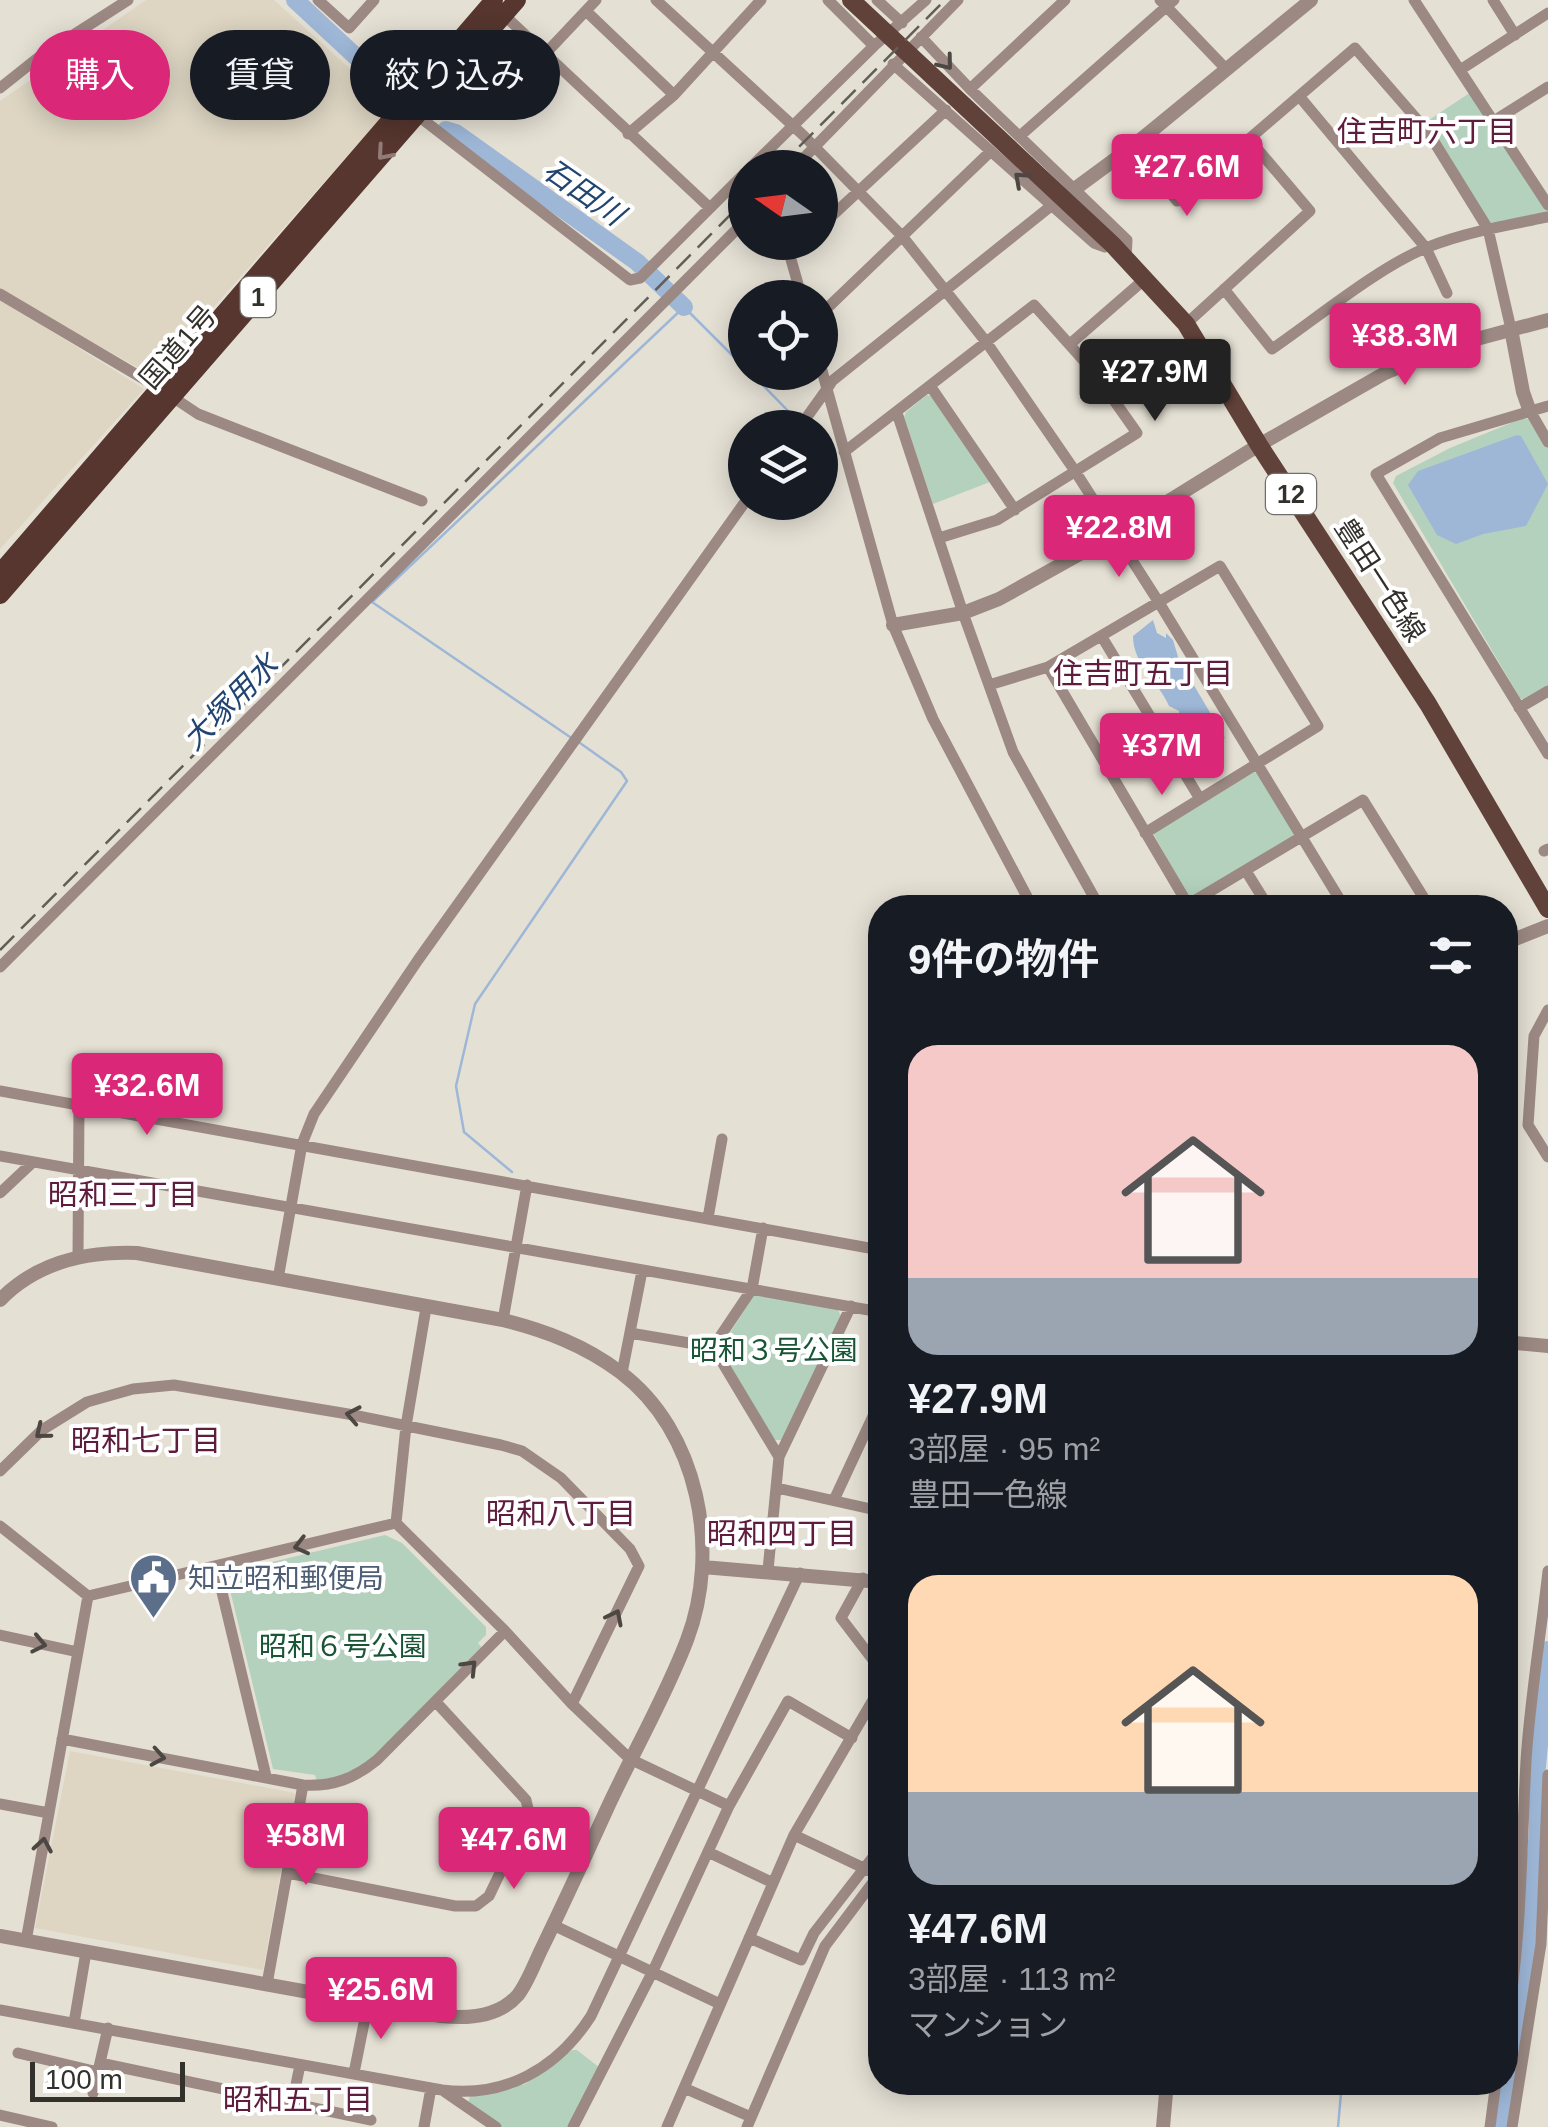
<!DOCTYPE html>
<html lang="ja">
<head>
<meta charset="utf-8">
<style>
	:root { --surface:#171b24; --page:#242831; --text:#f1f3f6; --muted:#9ea1a6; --accent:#db2777 }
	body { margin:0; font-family:Arial,"Noto Sans JP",sans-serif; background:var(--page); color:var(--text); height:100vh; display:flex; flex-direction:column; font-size:38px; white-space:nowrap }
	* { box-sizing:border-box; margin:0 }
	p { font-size:32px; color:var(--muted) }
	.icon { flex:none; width:55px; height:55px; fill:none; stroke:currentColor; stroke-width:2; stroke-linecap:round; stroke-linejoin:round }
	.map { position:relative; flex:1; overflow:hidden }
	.sheet { position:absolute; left:868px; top:895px; width:650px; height:1200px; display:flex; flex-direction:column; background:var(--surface); border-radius:40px; box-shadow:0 5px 25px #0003 }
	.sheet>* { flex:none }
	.hud { position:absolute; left:30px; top:30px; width:688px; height:90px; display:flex; gap:20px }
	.needle { width:65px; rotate:284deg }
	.tools { position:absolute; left:728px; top:150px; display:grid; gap:20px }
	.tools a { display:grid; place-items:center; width:110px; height:110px; border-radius:50%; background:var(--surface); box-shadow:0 5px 25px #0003; font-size:50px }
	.scale { position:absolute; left:30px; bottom:25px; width:155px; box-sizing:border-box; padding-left:10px; border:5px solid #32312c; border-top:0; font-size:28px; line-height:35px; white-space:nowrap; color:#32312c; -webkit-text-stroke:8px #fff; paint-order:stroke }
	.price { position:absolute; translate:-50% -85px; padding:0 22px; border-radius:10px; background:var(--accent); color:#fff; font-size:32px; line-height:65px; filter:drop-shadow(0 2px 5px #0008) }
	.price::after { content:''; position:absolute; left:50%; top:60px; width:30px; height:22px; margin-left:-15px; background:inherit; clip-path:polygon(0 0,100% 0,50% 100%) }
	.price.selected { background:#222; color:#fff }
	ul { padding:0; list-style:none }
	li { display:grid; align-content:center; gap:20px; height:530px; padding:0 40px }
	li span { display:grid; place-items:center; height:310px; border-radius:30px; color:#555 }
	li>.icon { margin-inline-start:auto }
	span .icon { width:180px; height:180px; fill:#fffc; stroke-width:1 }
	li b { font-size:42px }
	h2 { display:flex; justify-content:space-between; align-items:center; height:120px; padding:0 40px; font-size:42px }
	.chip { padding:0 35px; border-radius:45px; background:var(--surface); box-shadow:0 5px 25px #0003; font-size:35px; line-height:90px }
	.chip.selected { background:var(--accent); color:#fff }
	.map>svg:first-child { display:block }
	.built { fill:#ded6c3 }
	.green { fill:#b4d1be }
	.water { fill:#9eb7d7 }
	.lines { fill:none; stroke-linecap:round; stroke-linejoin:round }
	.stream { stroke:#9eb7d7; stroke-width:2.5 }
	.river { stroke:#9eb7d7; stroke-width:18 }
	.minor { stroke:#9c8984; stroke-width:11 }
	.tertiary { stroke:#9c8984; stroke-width:14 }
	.primary { stroke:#61423a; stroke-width:18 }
	.trunk { stroke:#56362e; stroke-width:18 }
	.rail { stroke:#605e57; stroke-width:2.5; stroke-dasharray:20 10; stroke-linecap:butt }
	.oneway { stroke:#4c4742 }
	.oneway2 { stroke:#917c77 }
	.labels { text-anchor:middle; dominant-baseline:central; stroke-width:8; stroke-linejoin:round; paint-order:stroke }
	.shield { fill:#fff; stroke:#706f6b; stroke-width:2.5 }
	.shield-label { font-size:25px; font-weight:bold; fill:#32312c }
	.street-label { font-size:28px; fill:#32312c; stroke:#fff }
	.park-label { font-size:28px; fill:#185636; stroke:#fff }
	.service-label { font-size:28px; fill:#4e5e75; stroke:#fff; text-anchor:start }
	.neighbourhood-label { font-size:30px; fill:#5e1d3c; stroke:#fff }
	.water-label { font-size:30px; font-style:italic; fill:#21456f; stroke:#fff }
</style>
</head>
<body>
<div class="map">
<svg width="1548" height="2127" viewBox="0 0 1548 2127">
	<rect width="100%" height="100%" fill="#e5e0d4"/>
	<path class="built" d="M146,0H274L391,106L153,376L0,291V101Z
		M0,299L144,389L0,549Z
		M70,1751L295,1793L263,1970L35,1928Z"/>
	<path class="green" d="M1471,92L1548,211V214L1489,225L1426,122Z
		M927,395L931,396L990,482L933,504L904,417L906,412Z
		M1523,418L1531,419L1548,448V685L1524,700L1520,698L1393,483L1396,476L1450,448Z
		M1254,772L1259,774L1294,832L1293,837L1192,897L1188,896L1153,833Z
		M754,1295L837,1308L841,1316L783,1440H774L719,1350Z
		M385,1535L402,1543L486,1627V1635L478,1643L483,1649L376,1756L355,1772L317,1782L315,1775L273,1769L226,1573Z
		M572,2050H577L600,2068L569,2127H502L468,2103L470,2096L525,2084Z"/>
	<path class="water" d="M1517,435L1521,436L1548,484L1526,526L1483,534L1456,544L1437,535L1408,485L1418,471Z
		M1153,620L1157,633L1166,638V633L1173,640L1179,660L1225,738L1196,753C1183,742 1179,728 1179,711L1169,706C1159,682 1133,665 1133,636Z"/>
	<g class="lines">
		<path class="stream" d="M750,372L795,418
			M573,739L372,602L684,307L745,368
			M512,1172L464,1132L456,1086L475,1004L627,781L621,772L580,743
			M1505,1247L1514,1100
			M1338,2127L1342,2082"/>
		<path class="river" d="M295,0L381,80
			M446,130L456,133L637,262L684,307
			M1502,2127L1524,1982L1532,1909L1538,1829L1535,1787L1548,1650"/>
		<path class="minor" d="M318,0L349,28L374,0
			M656,0L803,135L858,191L902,236L987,343L1075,471L1158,601L1345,908
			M828,0L874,46
			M877,0L902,23
			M1160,0L1227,70
			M1414,0L1548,205
			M1493,0L1515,35
			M587,12L674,95
			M504,15L710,208L745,173
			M921,37L970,89L1127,240L1126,259
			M546,53L596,0
			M893,64L1094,243L1105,247L1113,245
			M1460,70L1548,13
			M0,88L39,57L128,0
			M970,89L1065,0
			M1299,96L1426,248L1447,293
			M417,115L630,280L640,278L710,208
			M1494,121L1548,87
			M628,134L674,95L761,0
			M1021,135L1174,0
			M1133,146L1177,201L1355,48L1428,132L1488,229L1511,329
			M750,168L874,46L926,0
			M794,168L958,0
			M820,227L946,110
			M786,242L802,298
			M790,255L804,242
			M1224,289L1272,349C1317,318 1380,266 1428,247C1466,232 1508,225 1548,217
			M0,294L159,388
			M820,315L991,151
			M1186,324L1310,211L1249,139
			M1070,344L1146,278
			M931,387L1015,510
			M171,396L198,414L422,501
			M1548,406L1440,438L1376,474L1548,754
			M1529,409L1548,442
			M897,413L963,613L1013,752L1100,908
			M799,428L827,389L820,363
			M844,452L1034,305L1094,372L1137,433L997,520L939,538
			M1102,637L1200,799
			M1048,667L1190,908
			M989,685L1048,667L1220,566L1318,726L1145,833
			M1519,708L1548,691
			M1544,851L1548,849
			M1246,871L1269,908
			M1189,904L1363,800L1430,908
			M1033,908L933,719L893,625L827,389L832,381L1051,206
			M0,967L745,221
			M1548,1010L1534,1036L1528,1125L1548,1157
			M0,1091L880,1250
			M0,1156L880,1312
			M0,1193L33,1162
			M708,1218L722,1139
			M78,1257L79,1105
			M278,1279L302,1144L314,1114L418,960L745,502
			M503,1320L527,1185
			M630,1333L713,1347L779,1457L768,1570
			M713,1347L752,1289L763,1228
			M622,1373L642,1271
			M779,1457L851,1306
			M0,1471L42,1430L87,1402L133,1389L174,1385L348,1414L501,1445L522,1451L561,1478L630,1549L639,1566L572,1704
			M777,1488L880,1511
			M834,1500L880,1401
			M396,1523L406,1426L426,1308
			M396,1523L505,1631
			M0,1526L88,1596L396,1523
			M216,1567L266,1776
			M863,1578L841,1618L880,1669
			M0,1635L78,1652
			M62,1739L303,1785C333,1787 355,1778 377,1760L505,1631L572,1704L630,1759L729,1806
			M0,1804L49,1813
			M794,1835L870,1871
			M708,1852L771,1882
			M288,1873L455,1906H476L489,1896L529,1813L526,1800L436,1702
			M553,1925L720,2004
			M749,1938L801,1960L814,1933L880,1848
			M26,1941L88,1596
			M267,1984L303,1785
			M0,2010L442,2090C505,2098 557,2069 591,2016L800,1573
			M74,2023L86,1952
			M1505,2034C1522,1943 1521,1853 1526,1761C1530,1698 1541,1634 1548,1571
			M18,2053L98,2072
			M100,2063L371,2120
			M354,2073L368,2003
			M684,2088L751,2117
			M445,2092L496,2127
			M93,2093L108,2028
			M292,2104L300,2065
			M0,2115L52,2127
			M424,2127L431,2088
			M573,2127L653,1971L729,1806L788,1701L852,1738
			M667,2127L794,1835L880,1688
			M747,2127L825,1946L880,1873
			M1490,2127L1496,2082
			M1512,2127L1541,1944L1548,1775"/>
		<path class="tertiary" d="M1076,188L1133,146L1311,0
			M1511,329L1523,392L1529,409
			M893,625L963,613L999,599L1114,535L1259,445L1385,373L1443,348L1548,320
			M1505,943L1548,926
			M0,1300C37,1262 85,1251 137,1253L503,1320C546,1331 584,1345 620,1372C699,1431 721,1551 687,1640C665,1698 632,1754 606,1811C585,1857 564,1903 542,1948C535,1962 528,1982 518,1995C499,2017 468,2019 441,2016L0,1936
			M1505,1342L1548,1346
			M703,1567L880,1582
			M1163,2127L1167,2082"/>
		<path class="primary" d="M851,0L1113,245L1186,324L1259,445L1428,704L1548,909"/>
		<path class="trunk" d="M0,573L494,0
			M0,595L517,0"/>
		<path class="rail" d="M778,168L945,0
			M0,950L745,200"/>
	</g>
	<defs><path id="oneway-chevron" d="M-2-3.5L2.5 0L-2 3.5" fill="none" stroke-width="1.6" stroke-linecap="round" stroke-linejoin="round" transform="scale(2.5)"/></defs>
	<g class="oneway">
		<use href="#oneway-chevron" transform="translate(946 63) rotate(51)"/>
		<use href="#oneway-chevron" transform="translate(1021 179) rotate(-138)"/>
		<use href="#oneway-chevron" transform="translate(353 1415) rotate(-169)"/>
		<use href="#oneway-chevron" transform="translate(42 1432) rotate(141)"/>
		<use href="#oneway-chevron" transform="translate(301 1546) rotate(166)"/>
		<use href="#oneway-chevron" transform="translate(615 1617) rotate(-63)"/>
		<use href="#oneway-chevron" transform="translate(39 1644) rotate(12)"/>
		<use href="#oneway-chevron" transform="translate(470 1667) rotate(-46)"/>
		<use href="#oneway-chevron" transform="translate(158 1757) rotate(10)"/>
		<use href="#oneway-chevron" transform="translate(43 1845) rotate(-80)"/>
	</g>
	<use class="oneway2" href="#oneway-chevron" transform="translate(384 153) rotate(131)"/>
	<defs>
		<symbol id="civic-pin" viewBox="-11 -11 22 30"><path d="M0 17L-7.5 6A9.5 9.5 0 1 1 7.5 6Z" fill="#5c6f8a" stroke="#fff"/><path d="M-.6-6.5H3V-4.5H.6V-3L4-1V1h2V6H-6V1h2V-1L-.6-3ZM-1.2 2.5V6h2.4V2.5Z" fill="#fff"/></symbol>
	</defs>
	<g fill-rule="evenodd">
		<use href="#civic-pin" x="126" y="1550" width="55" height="75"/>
	</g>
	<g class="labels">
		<g class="shield">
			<rect x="240.5" y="277" width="35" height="40" rx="8"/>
			<rect x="1266" y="474" width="50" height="40" rx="8"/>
		</g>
		<g class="shield-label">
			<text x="258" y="297">1</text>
			<text x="1291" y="494">12</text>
		</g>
		<g class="street-label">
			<text transform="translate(178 347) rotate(-49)">国道1号</text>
			<text transform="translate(1380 580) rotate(57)">豊田一色線</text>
		</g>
		<g class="park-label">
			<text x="774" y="1350">昭和３号公園</text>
			<text x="343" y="1646">昭和６号公園</text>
		</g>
		<g class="service-label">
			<text x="188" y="1578">知立昭和郵便局</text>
		</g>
		<g class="neighbourhood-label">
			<text x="1427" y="131">住吉町六丁目</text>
			<text x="1143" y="673">住吉町五丁目</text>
			<text x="123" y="1194">昭和三丁目</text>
			<text x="146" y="1440">昭和七丁目</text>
			<text x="561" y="1513">昭和八丁目</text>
			<text x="782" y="1533">昭和四丁目</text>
			<text x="298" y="2099">昭和五丁目</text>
		</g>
		<g class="water-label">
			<text transform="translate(584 192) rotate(35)">石田川</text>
			<text transform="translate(230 702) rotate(-45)">大塚用水</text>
		</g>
	</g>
</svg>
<div class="tools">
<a><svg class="needle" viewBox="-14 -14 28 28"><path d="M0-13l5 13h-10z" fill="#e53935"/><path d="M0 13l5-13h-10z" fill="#9ea1a6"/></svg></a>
<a><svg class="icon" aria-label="locate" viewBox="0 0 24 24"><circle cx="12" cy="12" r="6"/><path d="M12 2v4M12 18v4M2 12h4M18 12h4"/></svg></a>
<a><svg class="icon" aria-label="layers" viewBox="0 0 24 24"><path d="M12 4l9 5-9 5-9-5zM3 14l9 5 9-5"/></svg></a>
</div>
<div class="scale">100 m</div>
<b class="price" style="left:1187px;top:219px">¥27.6M</b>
<b class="price" style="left:1405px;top:388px">¥38.3M</b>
<b class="price selected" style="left:1155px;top:424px">¥27.9M</b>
<b class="price" style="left:1119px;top:580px">¥22.8M</b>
<b class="price" style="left:1162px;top:798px">¥37M</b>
<b class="price" style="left:147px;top:1138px">¥32.6M</b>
<b class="price" style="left:306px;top:1888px">¥58M</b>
<b class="price" style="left:514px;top:1892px">¥47.6M</b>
<b class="price" style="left:381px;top:2042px">¥25.6M</b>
<div class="hud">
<a class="chip selected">購入</a>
<a class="chip">賃貸</a>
<a class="chip">絞り込み</a>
</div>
<section class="sheet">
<h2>9件の物件<svg class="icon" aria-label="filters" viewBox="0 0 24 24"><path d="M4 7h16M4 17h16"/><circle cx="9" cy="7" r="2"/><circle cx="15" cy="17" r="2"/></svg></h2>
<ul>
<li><span style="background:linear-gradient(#f6c9c9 75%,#9aa5b1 0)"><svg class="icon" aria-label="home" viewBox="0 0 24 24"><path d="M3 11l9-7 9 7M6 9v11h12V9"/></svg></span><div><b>¥27.9M</b><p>3部屋 · 95 m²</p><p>豊田一色線</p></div></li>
<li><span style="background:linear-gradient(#ffd9b3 70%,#9aa5b1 0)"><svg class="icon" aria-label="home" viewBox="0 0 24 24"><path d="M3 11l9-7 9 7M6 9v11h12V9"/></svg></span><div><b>¥47.6M</b><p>3部屋 · 113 m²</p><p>マンション</p></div></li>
</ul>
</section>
</div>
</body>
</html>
